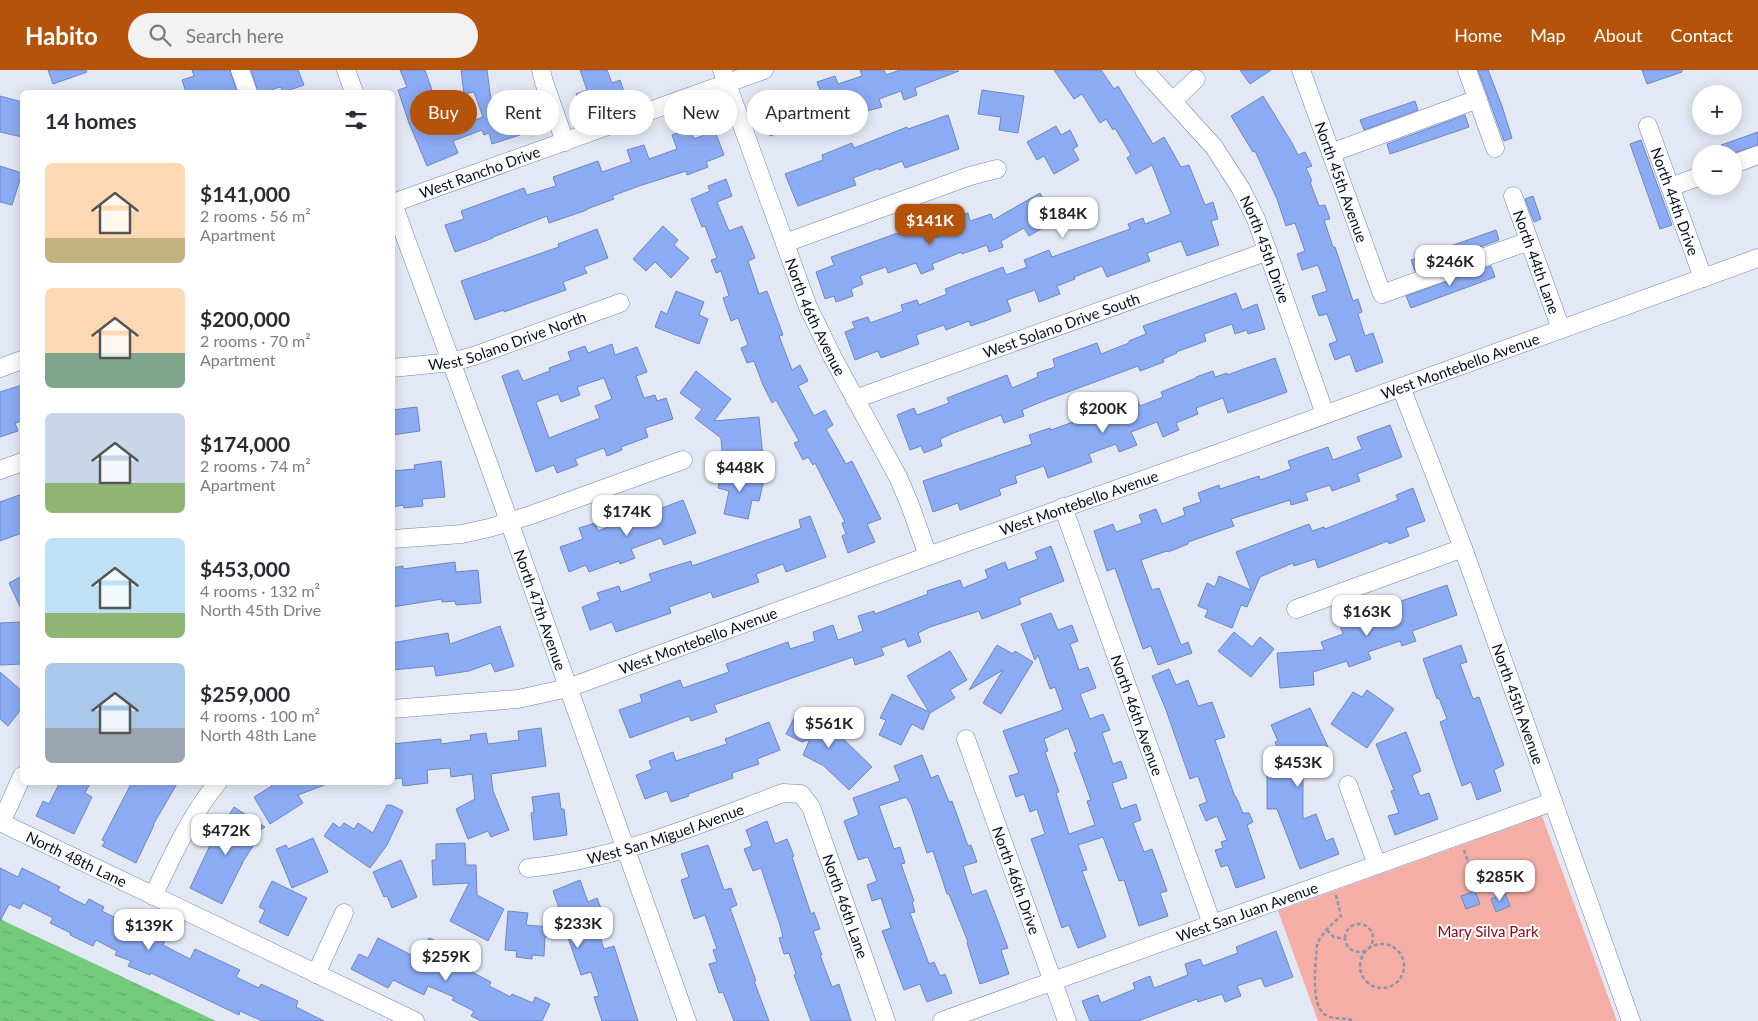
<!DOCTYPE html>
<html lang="en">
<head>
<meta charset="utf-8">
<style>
	:root { --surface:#fff; --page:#f2f2f3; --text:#2b2b33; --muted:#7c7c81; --accent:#b45309 }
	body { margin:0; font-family:Lato,sans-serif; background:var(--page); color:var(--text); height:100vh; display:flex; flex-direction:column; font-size:19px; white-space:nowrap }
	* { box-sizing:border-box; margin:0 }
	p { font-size:16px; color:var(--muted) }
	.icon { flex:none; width:28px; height:28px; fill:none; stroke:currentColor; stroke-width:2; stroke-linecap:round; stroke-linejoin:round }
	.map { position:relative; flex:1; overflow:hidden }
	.drawer { position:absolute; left:20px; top:20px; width:375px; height:695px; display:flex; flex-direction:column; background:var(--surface); border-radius:8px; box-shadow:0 2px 12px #0003 }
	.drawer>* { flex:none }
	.top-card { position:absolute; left:410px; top:20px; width:475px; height:45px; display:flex; gap:10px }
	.buttons { position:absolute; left:1692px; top:15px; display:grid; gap:10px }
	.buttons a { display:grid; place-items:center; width:50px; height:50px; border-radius:50%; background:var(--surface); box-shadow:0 2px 12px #0003; font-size:25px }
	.price { position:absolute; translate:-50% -42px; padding:0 11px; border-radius:10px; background:#fff; color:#222; font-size:16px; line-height:32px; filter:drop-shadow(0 1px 2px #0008) }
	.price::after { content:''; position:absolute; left:50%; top:30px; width:15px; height:11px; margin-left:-8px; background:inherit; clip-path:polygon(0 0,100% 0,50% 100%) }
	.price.on { background:var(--accent); color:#fff }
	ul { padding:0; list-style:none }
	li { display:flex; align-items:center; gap:15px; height:125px; padding:0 25px }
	li span { display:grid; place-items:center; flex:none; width:140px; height:100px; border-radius:8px; color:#555 }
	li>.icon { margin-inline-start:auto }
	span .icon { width:60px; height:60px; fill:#fffc; stroke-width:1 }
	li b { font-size:21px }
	h2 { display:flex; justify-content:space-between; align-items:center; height:60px; padding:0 25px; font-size:21px }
	.tag { padding:0 18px; border-radius:22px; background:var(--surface); box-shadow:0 2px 12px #0003; font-size:18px; line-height:45px }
	.tag.on { background:var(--accent); color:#fff }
	header { display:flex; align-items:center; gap:30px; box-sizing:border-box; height:70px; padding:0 25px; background:var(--accent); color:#fff }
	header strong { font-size:24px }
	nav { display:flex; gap:28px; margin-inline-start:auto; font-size:18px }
	.search { width:350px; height:45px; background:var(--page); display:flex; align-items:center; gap:12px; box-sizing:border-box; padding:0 18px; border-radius:28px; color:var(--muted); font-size:19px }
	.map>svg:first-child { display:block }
	.park { fill:#f4aea6 }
	.water { fill:url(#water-ripples) }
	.building { fill:#8babf4; stroke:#6f87be; fill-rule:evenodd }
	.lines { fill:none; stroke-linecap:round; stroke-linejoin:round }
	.minor-casing { stroke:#6b83ba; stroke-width:19 }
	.path { stroke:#8f95a5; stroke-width:2.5; stroke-dasharray:4 2.5; stroke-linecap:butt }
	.minor { stroke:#fff; stroke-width:18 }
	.labels { text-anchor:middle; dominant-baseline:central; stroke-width:4; stroke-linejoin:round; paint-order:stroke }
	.street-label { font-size:15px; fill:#060e22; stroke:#fff }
	.park-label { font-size:15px; fill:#940010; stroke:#fff }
</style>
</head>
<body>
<header>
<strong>Habito</strong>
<div class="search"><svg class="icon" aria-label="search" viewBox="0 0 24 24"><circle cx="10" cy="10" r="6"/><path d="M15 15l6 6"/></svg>Search here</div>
<nav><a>Home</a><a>Map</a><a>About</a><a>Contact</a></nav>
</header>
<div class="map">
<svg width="1758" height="951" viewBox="0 0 1758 951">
	<defs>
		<pattern id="water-ripples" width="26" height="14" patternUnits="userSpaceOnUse" patternTransform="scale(1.25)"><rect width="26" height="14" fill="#74cb7c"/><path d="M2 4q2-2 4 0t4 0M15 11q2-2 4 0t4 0" fill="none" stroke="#63ad6b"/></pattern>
	</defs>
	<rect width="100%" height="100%" fill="#e3e8f5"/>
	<path class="park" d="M1542,746L1617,951H1318L1278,841Z"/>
	<path class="water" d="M0,848L6,852L216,951H0Z"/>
	<path class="building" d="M48,0H86L87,2L53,14Z
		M192,0H230L237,22H186L182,10L194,6Z
		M251,0H298L304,15L284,22L280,17L265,22H258Z
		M400,0H425L442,49L454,45L459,56L483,47L474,22L464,24L461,0H487L491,30L514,23L520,40L512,42L520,65L492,74L489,63L484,65L482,60L453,71L458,83L427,96L409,53L398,20L407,17Z
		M580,0H607L612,13L620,10L625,25L582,40L576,24L587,20Z
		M860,0H884L886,5L900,0L959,1L915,18L917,25L904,30L901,21L879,29L882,37L867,41L866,37L815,54L808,33L823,28L817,12L835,6L838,14L862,6Z
		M1054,0H1101L1114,19L1118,16L1153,74L1164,67L1181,97L1189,95L1205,135L1213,132L1218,149L1211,151L1219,175L1187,186L1181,171L1147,183L1150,191L1107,207L1102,196L1074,207L1075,209L1057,216L1060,224L1039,232L1035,220L1007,230L1011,241L988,250L971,256L969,251L946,260L944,255L916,265L919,274L881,288L878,281L855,290L845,262L855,258L852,252L868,247L870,253L903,241L901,235L917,230L919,235L947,224L945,219L1003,197L1006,205L1027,197L1024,190L1049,180L1052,187L1130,159L1128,154L1143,148L1145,154L1171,144L1152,95L1136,104L1127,88L1131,85L1115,58L1113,60L1106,49L1100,53L1082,24L1074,29Z
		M1240,0H1271L1250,14Z
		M1478,0H1488L1502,36L1512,68L1504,71Z
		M1642,0H1682V2L1647,14Z
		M982,20L1024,26L1018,63L999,60L1001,47L978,44Z
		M791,23L800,47L787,52L790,60L770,66L759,34Z
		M0,26L22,32V67L0,62Z
		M1263,26L1292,73L1298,85L1305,82L1312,96L1306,98L1312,111L1310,112L1319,136L1325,135L1330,149L1324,150L1333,177H1335L1353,231L1358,229L1362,242L1358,244L1365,266L1373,263L1383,292L1356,302L1350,284L1335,290L1329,274L1337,271L1327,244L1319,246L1312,226L1327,221L1318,195L1302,200L1297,184L1305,181L1295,153L1286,156L1277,129L1255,81L1253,82L1231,46Z
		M1415,31L1418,40L1364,60L1360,50Z
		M948,45L959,79L905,98L902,91L879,100V98L853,108L856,115L798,136L785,104L823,90L822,85L852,73L854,78L907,57L908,59Z
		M1465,45L1469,57L1390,84L1387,74Z
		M1056,56L1061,65L1070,60L1078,76L1073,79L1079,90L1054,104L1044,86L1037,90L1027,72Z
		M690,58L694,69L715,61L724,85L706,92L708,97L687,105L686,101L639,116L612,126L614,129L587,139V140L549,153L547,146L493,167V168L455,182L445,155L464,149L461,141L524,118L527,125L556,116L553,107L598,91L602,102L631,92L627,80L644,75L649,89L677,79L672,65Z
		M1758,62V75L1731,84H1724L1721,75Z
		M1641,70L1672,155L1660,159L1630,74Z
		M0,96L22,103L12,135L0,132Z
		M726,109L732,126L717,132L729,161L742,156L755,188L748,191L759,224L767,221L783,265L779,266L792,300L800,295L808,311L798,316L814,346L825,340L833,355L826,359L846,394L852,391L881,449L867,454L875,472L848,483L842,466L846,464L842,453L845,452L815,393L813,395L808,387L803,390L794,373L799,371L776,330L772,333L763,315L754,291L747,293L741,278L748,275L738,248L731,251L723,228L729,226L721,201L716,203L711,190L717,188L705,156L702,157L691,129L710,121L708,116Z
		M1040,123L1056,150L1029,166L1024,158L1001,171L1003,177L989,182L987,175L962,184L961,182L932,194L934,199L921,204L916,193L888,203L886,197L860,206L863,214L851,219L853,226L836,232L834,226L825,229L816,202L834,195L831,187L920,155L926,171L954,160L950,149L968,143L970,151L991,144L993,150Z
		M1533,126L1541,149L1534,152L1525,129Z
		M663,156L678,170L674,175L689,188L671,208L655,192L646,201L633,189Z
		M597,159L608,188L584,197L587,203L563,212L566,220L504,242V240L475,250L461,211L559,177L558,174Z
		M1496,160L1499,170L1415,201L1411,190Z
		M1491,196L1495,207L1411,238L1406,226Z
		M676,221L704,232L699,245L708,249L699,274L655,257L661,241L667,244Z
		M1236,223L1242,240L1257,234L1265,259L1248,264L1247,260L1235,264L1232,254L1204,264L1206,271L1176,282L1177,283L1163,289L1164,292L1140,301L1138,296L1041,332L1022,340L1024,346L1004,353L1001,345L951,364L940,369L942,376L924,383L921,376L910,380L897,345L914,338L917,345L949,333L947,328L1007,305L1012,318L1038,307L1037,303L1055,297L1053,289L1097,273L1101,284L1129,273V271L1146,264L1143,256Z
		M612,274L615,285L637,277L647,302L636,306L644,328L655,325L657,331L666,328L673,349L645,358L648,367L621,377L622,380L607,386L604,378L575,389L578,395L557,403L554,395L536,402L502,306L518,300L523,311L550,301L549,298L571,290L568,282L585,276L588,283ZM604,308L612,329L595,336L600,348L549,368L536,332L558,324L561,332L580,325L577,317Z
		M1275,288L1287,322L1228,343L1223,328L1196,338L1198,344L1176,353L1179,360L1163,367L1157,352L1131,362L1137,375L1119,382L1116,374L1089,384L1092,392L1048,408L1044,396L1015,406L1017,413L999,419L1001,425L960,440L958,433L933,442L923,411L1032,374L1029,365L1050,358L1051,360L1087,347L1089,354L1112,346L1124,340L1121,333L1136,327L1140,336L1163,327L1161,322L1196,308V307L1213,301L1215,307L1227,303V305Z
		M696,301L731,329L714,351L759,347L763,388L723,392L721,368L695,348L702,339L680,323Z
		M22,315V351L15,353L18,361L0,367V322Z
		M417,337L420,361L392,365V340Z
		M1390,355L1402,387L1357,404L1360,411L1332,421L1330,415L1305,423L1308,430L1291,435L1290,430L1231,449L1234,456L1188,472V474L1168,482L1167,481L1141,490L1152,520L1159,518L1181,575L1188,572L1192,583L1158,595L1151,576L1143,579L1115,498L1107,501L1094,461L1113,454L1116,462L1142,453L1139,445L1156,439L1162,454L1185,445L1183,438L1201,432L1198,423L1219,415L1220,419L1259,406L1260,410L1291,399L1288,391L1328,377L1333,390L1362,379L1357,367Z
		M441,391L445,427L422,429L423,436L404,438L403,435L392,437V401L415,399L414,395Z
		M722,401L764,410L759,431L752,430L748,449L724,444L729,421L718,418Z
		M1413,418L1425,451L1406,458L1409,466L1389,474L1388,471L1318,498L1315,489L1294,496L1293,493L1260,507L1247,537L1241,535L1232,558L1205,547L1208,540L1198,536L1207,513L1215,517L1219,506L1251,520L1236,482L1309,454L1312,461L1324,457L1325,459L1398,430L1396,425Z
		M22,424V463L0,471V432Z
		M683,430L696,463L664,475L661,468L631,479L635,488L620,494L619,491L589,502L586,495L569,502L560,477L583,469L579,458L595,453L598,461L630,449L627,441L642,435L646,444Z
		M810,446L826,487L786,502L783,494L756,504L759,512L713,528L711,522L669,537L671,543L616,562L612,552L590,560L582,537L600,530L597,523L619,516L621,522L652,511L649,504L691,491L692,496L801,458L799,450Z
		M1051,476L1064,511L1019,528L1021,534L982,549L979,541L930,557L918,563L921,572L908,577L905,569L881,578L884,585L855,595L853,587L714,635L717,642L691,651L689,646L630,668L619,640L642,632L640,625L680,610L683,618L712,608L729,602L726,594L788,572L790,579L815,571L813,562L833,555L838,570L863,561L858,546L874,541L875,544L928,524L927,521L960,510L963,518L988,508L985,500L1005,492L1008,500L1038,489L1035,482Z
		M455,492L456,502L478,500L481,533L456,535L455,531L442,532V529L392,537V498L403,496V499Z
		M22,506V541L9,513Z
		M1447,515L1457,545L1412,561L1416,571L1402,576L1400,571L1368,582L1371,589L1349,597L1347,591L1313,602L1314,615L1280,618L1277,583L1324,580L1321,572L1343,564L1339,553L1356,547L1359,555L1387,546L1384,537Z
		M1051,543L1058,560L1072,555L1078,571L1070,574L1079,600L1088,597L1096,618L1080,624L1090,649L1103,644L1110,660L1102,663L1113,694L1121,691L1127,708L1112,713L1121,739L1136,734L1141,750L1133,753L1144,782L1152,779L1167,821L1160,823L1168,846L1139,856L1124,810L1119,811L1103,767L1078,775L1087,800L1082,801L1106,867L1078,878L1069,855L1062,858L1031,769L1045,764L1037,739L1030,742L1024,724L1016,727L1009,706L1019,703L1003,661L1063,640L1055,617L1050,619L1038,585L1035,590L1021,554ZM1068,658L1077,682L1074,683L1091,730L1087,731L1095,755L1069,764L1056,723L1059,722L1045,682L1048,681L1044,669Z
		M22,552V594L0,595V553Z
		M500,556L514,596L495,602L491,593L469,601L436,606L434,596L392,600V573L448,563L450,574Z
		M1234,562L1252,577L1260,567L1274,579L1251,607L1218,581Z
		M997,575L1013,584L1015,581L1033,592L1001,644L983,633L1003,600L969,620Z
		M1461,575L1467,592L1460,594L1473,629L1479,627L1504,695L1494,700L1501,721L1477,730L1471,712L1462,716L1440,652L1447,649L1439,628L1437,629L1423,589Z
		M950,581L967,610L950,620L955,628L930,643L923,660L912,654L901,675L879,665L886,650L880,648L892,624L929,642L907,606Z
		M1169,599L1176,615L1188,610L1198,636L1212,632L1225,667L1215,670L1235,727H1236L1243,743H1249L1253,752L1247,755L1265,808L1236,818L1228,795L1221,797L1215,780L1223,778L1221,772L1227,770L1217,746L1206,751L1199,735L1207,732L1198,706L1190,709L1166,640L1152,606Z
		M0,602L22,621V638L8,656L0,649Z
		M1367,620L1394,639L1367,678L1331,654L1353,622L1362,627Z
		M1310,638L1328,677L1303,688V749L1316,744L1326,771L1333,768L1339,784L1300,799L1277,739H1267V705H1277V692H1284L1275,672L1278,671L1271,655Z
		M797,642L813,650L816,644L838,654L834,660L872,697L849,720L824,696L803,685L810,669L802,672L786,664Z
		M769,652L780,680L757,689L759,694L732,703L733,708L688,724L689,726L671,732L667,721L645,729L636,705L652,699L649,691L673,682L676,691L727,674L725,669Z
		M541,658L546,696L491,704L493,721L509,760L491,767L488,761L468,769L456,739L475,729L472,704L451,707L450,698L427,700L428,713L403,716L402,708L392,709V674L441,669V674L471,670L470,665L486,663L488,674L519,670L518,661Z
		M1406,662L1421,701L1412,705L1420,726L1429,723L1438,749L1395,765L1388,746L1399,743L1391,721L1394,720L1376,674Z
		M922,685L931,708L938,705L949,732L952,731L968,776L971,775L977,792L963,796L972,825L986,820L1008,878L1001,880L1009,904L980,914L967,873L968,872L949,824H947L933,781L927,783L911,735L906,727L879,736L894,779L900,777L905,793L901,794L914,831L912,832L915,842L910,843L929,894L934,892L940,906L945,904L952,923L927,932L920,914L904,920L882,861L891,858L881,828L872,831L867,815L877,811L868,787L858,790L844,751L859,745L853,728L900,711L894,696Z
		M60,712H91L85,723L92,727L74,764L36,746L43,731L49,734Z
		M132,712H178L153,755H154L136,793L102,776L105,772L102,770Z
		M269,712H327V714L298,725L303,733L270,754L254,727L272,716Z
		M559,723L561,739H564L567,765L534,770L531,743L534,742L532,727Z
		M387,735H391L403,741L387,775L370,798L324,766L333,753L340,758L344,753L354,759L358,753L373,763Z
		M234,737L265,757L251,766L257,770L242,793L243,792L222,834L190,818L212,771Z
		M767,751L775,774L787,769L794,786L792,787L811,844L814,842L820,859L813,861L822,885H820L832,917L839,914L851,951H811L794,905L796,904L789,883L784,884L779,868L783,867L780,855L761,798L753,801L744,779L752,776L746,760Z
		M313,768L328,802L292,818L276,779L286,775L288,779Z
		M465,773L466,795H476L477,825L504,839L488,871L450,851L469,813L433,815L432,790H436V774Z
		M708,775L724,820L731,818L737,835L730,838L756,911H754L769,951H734L723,922L719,923L709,894L717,892L713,880L717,879L705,845L694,849L681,810L689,807L681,784Z
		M401,790L417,827L392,838L387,826L384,827L373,802Z
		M0,798L18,807L22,798L60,817L58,821L85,835L89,829L104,837L102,841L124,852L121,857L146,867L150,858L167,866L163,875L190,889L195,879L240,900L236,907L259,918L261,914L298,931L296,937L324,951H262L240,941L239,945L151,903L150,905L128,896L131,891L115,885L117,881L96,870L93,876L70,865L71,863L50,853L53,848L23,833L20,839L9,834L0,851Z
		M580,810L588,832L597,828L603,844L594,848L604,879L614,876L638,951H602L594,927L599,926L591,902L581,905L565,859L545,867L544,886L532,885V889L516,887L517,881L505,880L508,841L528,843L526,855L561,858L555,843L560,841L553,821Z
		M272,811L307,828L288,866L259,852L265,840L259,837Z
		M1475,821L1480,834L1466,839L1461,826Z
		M1505,823L1510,836L1496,842L1491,829Z
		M1276,861L1293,907L1265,917L1261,908L1237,916L1241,926L1225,932L1222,924L1198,932L1197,929L1138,951H1090L1082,931L1098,925L1101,933L1135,919L1133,913L1150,906L1154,918L1188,905L1185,894L1200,889L1203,896L1238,883L1236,877Z
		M378,868L419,889L429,868L436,871L442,884L463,894L462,897L491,912L489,916L511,927L512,924L533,933L535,927L550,934L542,951H481L471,946L474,941L452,930L454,927L428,916L424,925L393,910L388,918L351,899L359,884L368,888Z"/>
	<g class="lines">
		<defs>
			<g id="minor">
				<path d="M240,0L248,22"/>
				<path d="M346,0L354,22"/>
				<path d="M541,0L544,12L565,72"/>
				<path id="s1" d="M722,0L808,237L833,288L898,407L910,435L928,486"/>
				<path id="s2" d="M1144,0L1214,77L1241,119L1256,149L1325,344"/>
				<path id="s3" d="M1301,0L1382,224L1529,171"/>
				<path d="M1467,0L1495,78"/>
				<path d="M1173,31L1196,9"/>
				<path id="s4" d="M1648,56L1703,208"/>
				<path d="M1331,83L1478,29"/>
				<path d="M1734,94L1758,85"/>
				<path d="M1670,117L1701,106"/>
				<path id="s5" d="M1513,126L1561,259"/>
				<path id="s6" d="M392,131L484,381L687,951"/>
				<path id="s7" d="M393,133L764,0"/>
				<path d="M785,173L970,106L997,99"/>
				<path d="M0,298L22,290"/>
				<path id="s8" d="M392,298L452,292L474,286L620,233"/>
				<path id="s9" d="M1401,317L1463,478L1631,951"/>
				<path id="s10" d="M855,329L1268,181"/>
				<path d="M0,400L22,392"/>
				<path id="s11" d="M1063,437L1212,854"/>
				<path d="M392,469L462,464L489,458L531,445L683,390"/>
				<path d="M1296,539L1463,478"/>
				<path id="s12" d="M392,639L518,629L568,618L953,477L1219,383L1758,188"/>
				<path id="s13" d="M966,669L1067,951"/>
				<path d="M1348,715L1377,795"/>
				<path id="s14" d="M0,752L415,951"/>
				<path d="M1,753L22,706"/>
				<path id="s15" d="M528,798C619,789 699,754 783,723L801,724L811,737L886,951"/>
				<path d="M153,826C172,787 190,746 218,712"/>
				<path d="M316,904L344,843"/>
				<path id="s16" d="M942,951L1552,732"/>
			</g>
		</defs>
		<use href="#minor" class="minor-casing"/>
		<path class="path" d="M1464,780L1477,817
			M1336,825L1341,846C1333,853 1323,862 1318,872C1316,876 1317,882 1316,887C1315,901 1312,932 1323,943C1331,951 1344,946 1353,951
			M1345 868a14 14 0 1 1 28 0a14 14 0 1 1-28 0Z
			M1327,860L1334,867L1345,869
			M1360 896a22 22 0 1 1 44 0a22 22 0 1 1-44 0Z"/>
		<use href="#minor" class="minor"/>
	</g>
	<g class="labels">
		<g class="street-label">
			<text stroke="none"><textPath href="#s7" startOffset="92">West Rancho Drive</textPath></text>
			<text stroke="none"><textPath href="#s3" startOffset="119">North 45th Avenue</textPath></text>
			<text stroke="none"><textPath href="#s4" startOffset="80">North 44th Drive</textPath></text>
			<text stroke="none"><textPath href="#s2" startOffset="219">North 45th Drive</textPath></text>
			<text stroke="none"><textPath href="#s5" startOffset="70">North 44th Lane</textPath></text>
			<text stroke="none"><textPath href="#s1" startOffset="264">North 46th Avenue</textPath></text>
			<text stroke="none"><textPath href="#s10" startOffset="219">West Solano Drive South</textPath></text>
			<text stroke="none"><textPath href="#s8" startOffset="119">West Solano Drive North</textPath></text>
			<text stroke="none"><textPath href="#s12" startOffset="1126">West Montebello Avenue</textPath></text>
			<text stroke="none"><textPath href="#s12" startOffset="721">West Montebello Avenue</textPath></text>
			<text stroke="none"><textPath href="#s6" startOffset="435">North 47th Avenue</textPath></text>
			<text stroke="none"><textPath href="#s12" startOffset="316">West Montebello Avenue</textPath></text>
			<text stroke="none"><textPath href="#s9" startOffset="338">North 45th Avenue</textPath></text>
			<text stroke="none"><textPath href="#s11" startOffset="221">North 46th Avenue</textPath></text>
			<text stroke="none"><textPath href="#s15" startOffset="142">West San Miguel Avenue</textPath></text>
			<text stroke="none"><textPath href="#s14" startOffset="85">North 48th Lane</textPath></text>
			<text stroke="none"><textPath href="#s13" startOffset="150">North 46th Drive</textPath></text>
			<text stroke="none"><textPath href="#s15" startOffset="406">North 46th Lane</textPath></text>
			<text stroke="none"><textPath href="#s16" startOffset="324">West San Juan Avenue</textPath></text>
		</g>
		<g class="park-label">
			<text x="1488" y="861">Mary Silva Park</text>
		</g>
	</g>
</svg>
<div class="buttons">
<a>+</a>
<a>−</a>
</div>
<b class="price" style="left:1063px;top:169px">$184K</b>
<b class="price on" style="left:930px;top:176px">$141K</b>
<b class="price" style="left:1450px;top:217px">$246K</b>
<b class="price" style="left:1103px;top:364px">$200K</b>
<b class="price" style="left:740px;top:423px">$448K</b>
<b class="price" style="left:627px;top:467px">$174K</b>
<b class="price" style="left:1367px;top:567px">$163K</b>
<b class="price" style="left:829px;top:679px">$561K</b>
<b class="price" style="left:1298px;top:718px">$453K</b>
<b class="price" style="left:226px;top:786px">$472K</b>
<b class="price" style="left:1500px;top:832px">$285K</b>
<b class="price" style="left:578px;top:879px">$233K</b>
<b class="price" style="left:149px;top:881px">$139K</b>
<b class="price" style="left:446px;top:912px">$259K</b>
<div class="top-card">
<a class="tag on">Buy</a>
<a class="tag">Rent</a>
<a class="tag">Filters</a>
<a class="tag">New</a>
<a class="tag">Apartment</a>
</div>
<section class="drawer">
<h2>14 homes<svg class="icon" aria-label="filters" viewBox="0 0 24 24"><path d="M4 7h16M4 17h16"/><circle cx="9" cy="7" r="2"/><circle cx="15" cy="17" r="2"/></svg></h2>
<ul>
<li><span style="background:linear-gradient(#ffd9b3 75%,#c2b280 0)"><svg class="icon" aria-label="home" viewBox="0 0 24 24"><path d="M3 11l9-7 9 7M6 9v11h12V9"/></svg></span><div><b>$141,000</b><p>2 rooms · 56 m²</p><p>Apartment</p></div></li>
<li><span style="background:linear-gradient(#ffd9b3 65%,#7fa58c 0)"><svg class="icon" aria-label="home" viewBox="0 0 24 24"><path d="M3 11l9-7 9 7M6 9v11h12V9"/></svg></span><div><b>$200,000</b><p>2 rooms · 70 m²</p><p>Apartment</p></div></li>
<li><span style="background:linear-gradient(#c9d6e8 70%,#8fb573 0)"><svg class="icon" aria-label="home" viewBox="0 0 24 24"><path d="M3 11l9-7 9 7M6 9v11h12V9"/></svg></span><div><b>$174,000</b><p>2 rooms · 74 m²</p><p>Apartment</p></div></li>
<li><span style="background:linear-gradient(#bfe0f5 75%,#8fb573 0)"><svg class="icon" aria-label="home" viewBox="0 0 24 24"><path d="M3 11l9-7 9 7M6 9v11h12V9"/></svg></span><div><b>$453,000</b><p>4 rooms · 132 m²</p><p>North 45th Drive</p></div></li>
<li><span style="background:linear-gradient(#a9c7e8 65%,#9aa5b1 0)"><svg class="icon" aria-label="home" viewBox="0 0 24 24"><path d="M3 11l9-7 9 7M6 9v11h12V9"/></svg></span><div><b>$259,000</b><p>4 rooms · 100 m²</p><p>North 48th Lane</p></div></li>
</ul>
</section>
</div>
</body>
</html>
